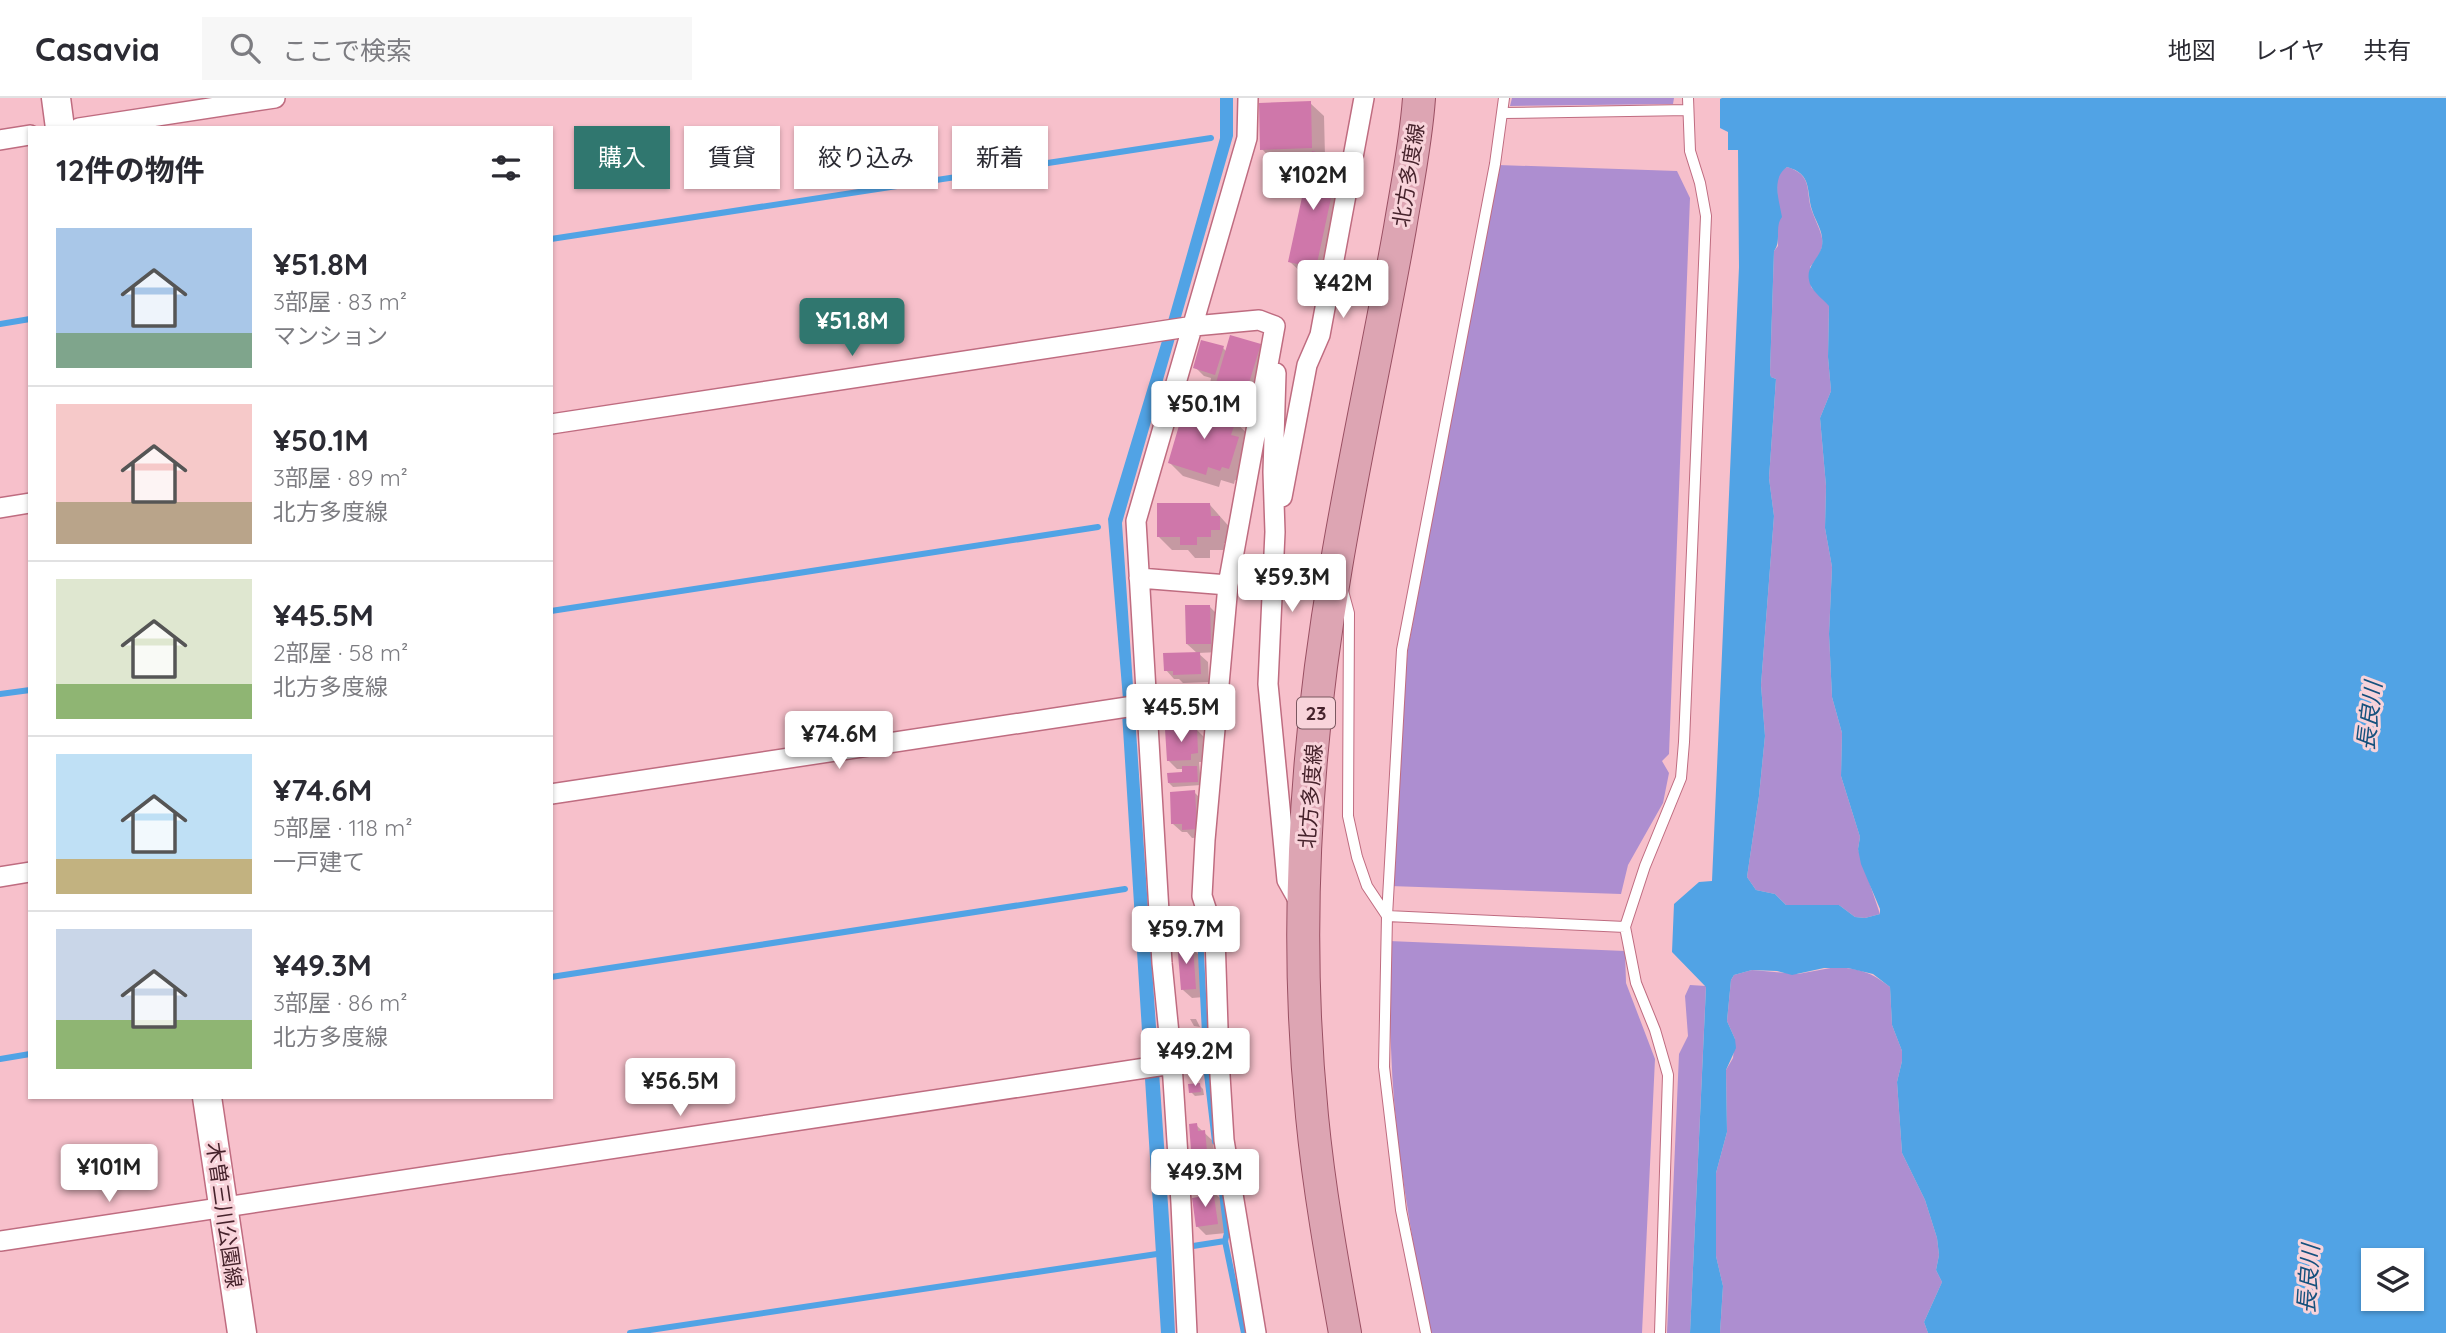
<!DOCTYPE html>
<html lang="ja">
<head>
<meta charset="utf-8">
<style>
	:root { --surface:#fff; --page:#f7f7f7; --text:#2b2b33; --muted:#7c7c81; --line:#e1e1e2; --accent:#30776f }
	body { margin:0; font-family:Quicksand,"Noto Sans JP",sans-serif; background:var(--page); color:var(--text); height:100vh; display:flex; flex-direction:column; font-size:26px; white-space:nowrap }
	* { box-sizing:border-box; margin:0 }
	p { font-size:23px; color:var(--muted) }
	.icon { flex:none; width:38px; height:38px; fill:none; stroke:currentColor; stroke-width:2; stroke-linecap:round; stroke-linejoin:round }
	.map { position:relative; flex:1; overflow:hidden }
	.drawer { position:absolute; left:28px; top:28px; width:525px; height:973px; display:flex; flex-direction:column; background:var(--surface); border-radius:0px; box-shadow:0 2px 5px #0004 }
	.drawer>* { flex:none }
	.guide { position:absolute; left:574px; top:28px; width:665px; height:63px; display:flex; gap:14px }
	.tools { position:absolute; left:2361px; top:1150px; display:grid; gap:14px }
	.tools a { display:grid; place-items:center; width:63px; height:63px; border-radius:0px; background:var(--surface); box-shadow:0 2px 5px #0004; font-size:35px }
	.price { position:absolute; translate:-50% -60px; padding:0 16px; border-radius:7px; background:#fff; color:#222; font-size:23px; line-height:46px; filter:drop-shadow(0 2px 4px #0008) }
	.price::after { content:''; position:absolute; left:50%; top:42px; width:21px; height:16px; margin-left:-10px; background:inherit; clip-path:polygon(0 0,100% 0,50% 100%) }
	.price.selected { background:var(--accent); color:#fff }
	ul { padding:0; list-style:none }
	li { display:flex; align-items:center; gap:21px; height:175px; padding:0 28px }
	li+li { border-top:2px solid var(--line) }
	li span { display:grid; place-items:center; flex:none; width:196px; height:140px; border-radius:0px; color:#555 }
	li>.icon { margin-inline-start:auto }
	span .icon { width:84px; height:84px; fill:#fffc; stroke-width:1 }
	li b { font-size:30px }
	h2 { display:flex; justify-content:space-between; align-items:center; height:84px; padding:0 28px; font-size:30px }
	.tag { padding:0 24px; border-radius:0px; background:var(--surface); box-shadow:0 2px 5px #0004; font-size:24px; line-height:63px }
	.tag.selected { background:var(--accent); color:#fff }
	header { display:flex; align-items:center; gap:42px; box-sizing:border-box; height:98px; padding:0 35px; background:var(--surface); border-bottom:2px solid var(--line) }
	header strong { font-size:33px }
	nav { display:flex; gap:38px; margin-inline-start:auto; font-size:24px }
	.search { width:490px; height:63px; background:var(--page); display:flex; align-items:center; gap:18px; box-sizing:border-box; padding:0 24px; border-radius:0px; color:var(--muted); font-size:26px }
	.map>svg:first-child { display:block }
	.green { fill:#ad8ed0 }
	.water { fill:#51a3e5; fill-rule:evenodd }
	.shadow { fill:#0003 }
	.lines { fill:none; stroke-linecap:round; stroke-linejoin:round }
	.stream { stroke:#51a3e5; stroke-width:6 }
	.building { fill:#cf77aa }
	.service-casing { stroke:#bf6c80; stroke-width:12 }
	.minor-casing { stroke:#bf6c80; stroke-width:22 }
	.secondary-casing { stroke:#bf6c80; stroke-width:31 }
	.primary-casing { stroke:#9a5063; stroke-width:34 }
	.service { stroke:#fff; stroke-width:10 }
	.minor { stroke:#fff; stroke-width:19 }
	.secondary { stroke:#fff; stroke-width:28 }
	.primary { stroke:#dda5b3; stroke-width:32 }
	.labels { text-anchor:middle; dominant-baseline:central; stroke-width:6; stroke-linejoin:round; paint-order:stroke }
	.shield { fill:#f8d3da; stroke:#7b5860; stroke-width:2 }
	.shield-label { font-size:19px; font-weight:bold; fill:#46232c }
	.street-label { font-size:21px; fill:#46232c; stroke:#f8d3da }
	.water-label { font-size:23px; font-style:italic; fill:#15517d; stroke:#f8d3da }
</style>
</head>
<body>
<header>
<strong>Casavia</strong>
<div class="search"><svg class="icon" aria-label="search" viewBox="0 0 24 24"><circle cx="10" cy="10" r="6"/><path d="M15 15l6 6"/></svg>ここで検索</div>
<nav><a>地図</a><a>レイヤ</a><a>共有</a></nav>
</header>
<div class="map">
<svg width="2446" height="1235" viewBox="0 0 2446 1235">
	<rect width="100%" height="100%" fill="#f7c0cb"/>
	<path class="green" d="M1512,0H1674L1673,6L1510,8Z
		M1498,67L1677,73L1690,100L1669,656L1662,663L1669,675L1663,705L1628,767L1621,796L1390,788L1397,656L1408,551Z
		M1787,69C1814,77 1805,94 1812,113C1821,138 1831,145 1810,169L1811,189L1829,207L1828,259L1831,293L1820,320L1826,388L1825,430L1832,469L1829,536L1832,599L1842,635L1841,678L1860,739L1858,751L1880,816L1865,820L1855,819L1839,807H1786L1775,796L1756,792L1747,779L1759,698L1765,638L1761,587L1774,418L1769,380L1776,281L1771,279L1770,275L1774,153L1778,148L1777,83L1780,74Z
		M1389,843L1625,853L1626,885L1655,961L1642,1235H1430C1412,1141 1394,1046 1391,950C1389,914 1390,879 1389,843Z
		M1836,869C1860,871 1871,874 1890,889L1892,927L1902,953V963L1897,984L1902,1055L1925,1102L1937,1140L1939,1157L1936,1172L1942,1184L1924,1224L1928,1235H1720L1723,1188L1716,1158V1075L1727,1034L1726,972L1733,960L1735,941L1727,923L1731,882L1734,877L1752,872L1798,876Z
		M1690,887L1706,888L1690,1235H1667L1679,956L1688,938L1685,898Z"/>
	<path class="water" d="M1220,0H1233V38L1122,425L1171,1151L1175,1235H1161L1122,615L1123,601L1108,421L1168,223L1220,40Z
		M1722,0H2446V1235H1928L1924,1224L1942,1184L1936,1172L1939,1157L1937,1140L1925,1102L1902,1055L1897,984L1902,963V953L1892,927L1890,889L1873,876L1848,870H1824L1792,877L1777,873L1752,872L1734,877L1731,882L1727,923L1735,941L1736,950L1726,972L1727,1034L1716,1075V1158L1723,1188L1720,1235H1690L1706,889L1672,854L1674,806L1699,784L1712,783L1739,169L1738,52H1728V34L1720,30V1ZM1787,69C1813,76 1806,93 1812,112C1816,125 1824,133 1822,148C1819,161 1806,168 1809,182C1810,192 1822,200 1829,208L1828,259L1831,293L1820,320L1826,388L1825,430L1832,469L1829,536L1832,599L1842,635L1841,678L1860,739L1858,751L1861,766L1880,811V816L1865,820L1855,819L1839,807H1786L1775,796L1756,792L1747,779L1759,698L1765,638L1761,587L1774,418L1769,380L1776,281L1771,279L1770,275L1774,153C1782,143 1774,129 1782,119C1779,102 1771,80 1787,69ZM2412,1162V1200H2373V1162Z"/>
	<path class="shadow" d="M1310,5L1324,18L1325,58L1342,72L1329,183L1304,177L1290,164L1312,64L1275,65L1262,51Z
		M1260,247L1274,261L1250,319L1234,314L1215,294L1216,291L1210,286L1211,280L1204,278L1195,269L1223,250L1227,254Z
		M1235,324L1249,337L1242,384L1235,382L1234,386L1221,382L1219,389L1183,378L1170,365Z
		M1210,407L1233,433V445H1224V452H1210V460H1195L1188,452H1172L1159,439Z
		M1210,509L1219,518V554L1198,555L1208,564L1209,584L1183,585L1179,581H1174L1166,572L1197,555L1187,546Z
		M1202,591L1211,600L1206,625L1202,620L1175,621L1166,613Z
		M1196,631L1205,640L1206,664H1199L1201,687L1173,689L1169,685L1184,676L1183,671H1177L1168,662Z
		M1194,694L1203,703L1205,739L1192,740L1187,734H1182L1173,726Z
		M1195,823L1199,827L1200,840L1194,841L1190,836L1184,837L1180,833Z
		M1186,844L1201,859L1204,899L1192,900L1183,892Z
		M1190,921H1196L1200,929L1194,928Z
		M1197,941L1201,945L1200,957H1195L1191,953Z
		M1199,987L1203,991L1204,997L1195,998L1191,994Z
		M1196,1027L1213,1043L1216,1072L1203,1073L1194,1064Z
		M1212,1093L1221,1101L1226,1135L1206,1137L1197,1128Z"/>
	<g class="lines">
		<path class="stream" d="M551,141L1211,40
			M0,226L30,221
			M551,513L1098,429
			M0,596L30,592
			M1200,836L1207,976L1215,1044
			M551,879L1125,791
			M0,961L30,956
			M1225,1143L1244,1235
			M1193,1148L1225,1143L1227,1135L1217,1055
			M630,1235L1157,1156"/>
	</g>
	<path class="building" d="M1311,3L1312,50L1260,52L1259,5Z
		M1312,53L1329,57L1326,69L1337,72L1316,170L1288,164Z
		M1230,237L1261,246L1243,304L1238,302L1237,306L1219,301L1220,297L1213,295Z
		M1201,242L1224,248L1215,277L1193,270Z
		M1185,307L1236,322L1231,337L1239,339L1229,371L1222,369L1220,373L1208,369L1206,377L1168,365Z
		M1157,405H1210L1211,418H1220V432H1211V439H1197V447H1180V439H1157Z
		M1185,507H1210L1211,546H1186Z
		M1200,554L1201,576L1173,577V573H1164L1163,555Z
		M1203,589L1204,616L1196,617V612L1165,613L1164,591Z
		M1197,629L1198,655L1191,656V662L1167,663L1165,631Z
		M1182,668H1197L1198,684L1168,685L1167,675L1182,674Z
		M1195,692L1197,731L1182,732V726H1171L1170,694Z
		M1187,821H1195L1197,837L1189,838L1188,833H1178L1177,827L1188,826Z
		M1187,842L1188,849H1193L1196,891L1181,892L1177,843Z
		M1190,939H1197V954H1190Z
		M1200,985L1201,994L1189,995L1188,986Z
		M1197,1025L1198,1033L1205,1032L1208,1064L1192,1065L1189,1026Z
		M1213,1091L1218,1126L1196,1129L1192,1100L1198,1099L1197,1093Z"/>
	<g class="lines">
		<defs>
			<path id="service" d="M1503,15L1688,12
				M1343,493L1349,515L1348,718L1357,759L1367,788L1387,818L1625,829
				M1426,1235L1401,1112L1384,969L1387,818L1402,552L1495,66L1504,0
				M1660,1235L1668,977L1655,932L1636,885L1625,829L1645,768L1681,680L1684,644L1706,118L1700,85L1690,53L1688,0"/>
			<path id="minor" d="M79,30L275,0
				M0,42L30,37
				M1276,275L1273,374L1275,434L1268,586L1287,782L1301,807
				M551,326L1194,228L1259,222L1275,228L1228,487L1205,742L1202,798L1215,838L1219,961L1224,1042L1256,1235
				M1282,399L1307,267L1320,237L1364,0
				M0,410L30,405
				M1139,480L1228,487
				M551,696L1147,606
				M0,779L30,774
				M0,1143L1172,966
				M1187,1235L1181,1105L1172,966L1162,865L1136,423L1247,40L1248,0"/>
			<path id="secondary" d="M56,0L60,30
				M207,999L242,1235"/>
			<path id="primary" d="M1345,1235C1332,1163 1319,1091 1312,1018C1294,836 1305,649 1336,469C1355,355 1380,243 1400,130C1407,87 1416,44 1419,0"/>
		</defs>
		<use href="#service" class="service-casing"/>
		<use href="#minor" class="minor-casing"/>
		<use href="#secondary" class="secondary-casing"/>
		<use href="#primary" class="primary-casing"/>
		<use href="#service" class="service"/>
		<use href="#minor" class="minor"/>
		<use href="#secondary" class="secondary"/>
		<use href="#primary" class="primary"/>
	</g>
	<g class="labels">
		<rect class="shield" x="1297" y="599.5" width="38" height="31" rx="5"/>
		<g class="shield-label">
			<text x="1316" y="615">23</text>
		</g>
		<g class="street-label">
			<text transform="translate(1408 77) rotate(-81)">北方多度線</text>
			<text transform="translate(1310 698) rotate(-86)">北方多度線</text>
			<text transform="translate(225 1117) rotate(82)">木曽三川公園線</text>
		</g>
		<g class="water-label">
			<text transform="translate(2369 618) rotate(-83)">長良川</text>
			<text transform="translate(2308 1181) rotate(-86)">長良川</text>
		</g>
	</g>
</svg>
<div class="tools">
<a><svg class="icon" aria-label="layers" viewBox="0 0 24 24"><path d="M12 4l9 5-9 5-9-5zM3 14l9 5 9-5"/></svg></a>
</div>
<b class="price" style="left:1313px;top:114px">¥102M</b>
<b class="price" style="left:1343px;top:222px">¥42M</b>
<b class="price selected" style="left:852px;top:260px">¥51.8M</b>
<b class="price" style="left:1204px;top:343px">¥50.1M</b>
<b class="price" style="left:1292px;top:516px">¥59.3M</b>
<b class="price" style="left:1181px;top:646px">¥45.5M</b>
<b class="price" style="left:839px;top:673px">¥74.6M</b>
<b class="price" style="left:1186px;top:868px">¥59.7M</b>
<b class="price" style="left:1195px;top:990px">¥49.2M</b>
<b class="price" style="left:680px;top:1020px">¥56.5M</b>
<b class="price" style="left:109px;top:1106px">¥101M</b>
<b class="price" style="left:1205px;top:1111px">¥49.3M</b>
<div class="guide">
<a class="tag selected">購入</a>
<a class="tag">賃貸</a>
<a class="tag">絞り込み</a>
<a class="tag">新着</a>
</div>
<section class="drawer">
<h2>12件の物件<svg class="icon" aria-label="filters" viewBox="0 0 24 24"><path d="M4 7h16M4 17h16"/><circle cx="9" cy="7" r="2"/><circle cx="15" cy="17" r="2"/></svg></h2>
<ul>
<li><span style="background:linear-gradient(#a9c7e8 75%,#7fa58c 0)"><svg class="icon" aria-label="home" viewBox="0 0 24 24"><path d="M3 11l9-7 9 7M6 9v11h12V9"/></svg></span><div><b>¥51.8M</b><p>3部屋 · 83 m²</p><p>マンション</p></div></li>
<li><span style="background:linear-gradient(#f6c9c9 70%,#b9a48a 0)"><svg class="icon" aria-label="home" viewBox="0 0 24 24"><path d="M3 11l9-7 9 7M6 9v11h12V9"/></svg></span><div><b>¥50.1M</b><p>3部屋 · 89 m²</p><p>北方多度線</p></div></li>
<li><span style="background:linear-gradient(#dfe7d0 75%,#8fb573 0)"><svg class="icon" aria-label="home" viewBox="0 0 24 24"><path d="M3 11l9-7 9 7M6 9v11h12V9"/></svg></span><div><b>¥45.5M</b><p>2部屋 · 58 m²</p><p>北方多度線</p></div></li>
<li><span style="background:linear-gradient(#bfe0f5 75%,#c2b280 0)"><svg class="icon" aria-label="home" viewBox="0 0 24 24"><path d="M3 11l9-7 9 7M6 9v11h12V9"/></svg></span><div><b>¥74.6M</b><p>5部屋 · 118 m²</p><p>一戸建て</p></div></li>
<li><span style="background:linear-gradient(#c9d6e8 65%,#8fb573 0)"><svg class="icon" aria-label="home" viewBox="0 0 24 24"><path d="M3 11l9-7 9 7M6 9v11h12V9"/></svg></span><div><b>¥49.3M</b><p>3部屋 · 86 m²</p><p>北方多度線</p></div></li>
</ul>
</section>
</div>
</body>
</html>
